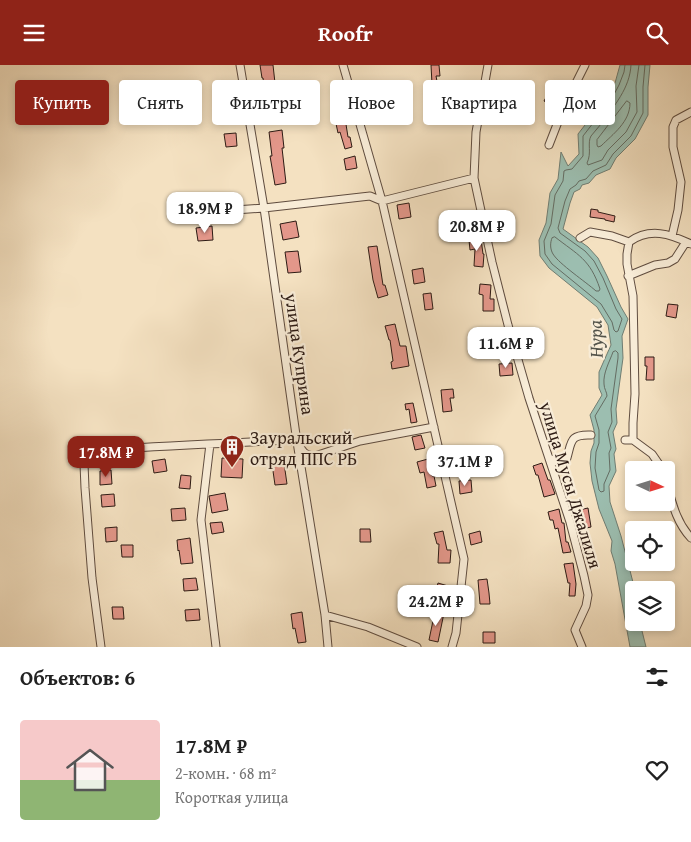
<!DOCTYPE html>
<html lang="ru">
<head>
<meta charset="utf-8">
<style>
	:root { --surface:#fff; --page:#f6f6f6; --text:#222; --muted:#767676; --accent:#8f2418 }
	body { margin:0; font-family:"Gentium Book Plus",serif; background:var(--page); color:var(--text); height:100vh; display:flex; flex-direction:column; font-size:19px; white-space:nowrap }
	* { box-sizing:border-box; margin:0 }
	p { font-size:16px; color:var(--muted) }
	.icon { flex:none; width:28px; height:28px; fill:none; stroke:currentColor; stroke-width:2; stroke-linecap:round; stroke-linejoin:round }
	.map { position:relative; height:582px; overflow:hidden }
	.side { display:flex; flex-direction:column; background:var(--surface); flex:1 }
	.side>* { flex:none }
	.top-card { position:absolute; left:15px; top:15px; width:661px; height:45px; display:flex; gap:10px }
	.needle { width:32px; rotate:94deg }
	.fabs { position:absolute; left:625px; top:396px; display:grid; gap:10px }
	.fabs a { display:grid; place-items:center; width:50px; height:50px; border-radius:5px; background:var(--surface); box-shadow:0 2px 8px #0003; font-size:25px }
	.price { position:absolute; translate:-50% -42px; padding:0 11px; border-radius:10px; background:#fff; color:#222; font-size:16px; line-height:32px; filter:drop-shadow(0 1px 2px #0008) }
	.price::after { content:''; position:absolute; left:50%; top:30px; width:15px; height:11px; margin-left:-8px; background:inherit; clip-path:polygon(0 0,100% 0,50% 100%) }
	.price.selected { background:var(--accent); color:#fff }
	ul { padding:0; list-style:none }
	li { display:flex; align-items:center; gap:15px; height:125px; padding:0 20px }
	li span { display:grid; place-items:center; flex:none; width:140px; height:100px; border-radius:5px; color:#555 }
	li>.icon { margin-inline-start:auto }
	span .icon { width:60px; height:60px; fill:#fffc; stroke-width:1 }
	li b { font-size:21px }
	h2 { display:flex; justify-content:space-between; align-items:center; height:60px; padding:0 20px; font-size:21px }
	.pill { padding:0 18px; border-radius:5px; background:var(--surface); box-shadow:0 2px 8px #0003; font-size:18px; line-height:45px }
	.pill.selected { background:var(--accent); color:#fff }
	header { display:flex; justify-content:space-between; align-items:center; height:65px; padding:0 20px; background:var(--accent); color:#fff; font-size:22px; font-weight:700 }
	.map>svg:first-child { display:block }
	.water { fill:#9cbeb0; stroke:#707d72 }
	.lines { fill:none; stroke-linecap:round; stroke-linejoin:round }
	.shore { stroke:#646c62; stroke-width:1 }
	.building { fill:#e3978a; stroke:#2d1b14 }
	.minor-casing { stroke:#5f4c3f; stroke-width:9 }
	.minor { stroke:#f8ecd7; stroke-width:7 }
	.labels { text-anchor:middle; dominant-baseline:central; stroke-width:4.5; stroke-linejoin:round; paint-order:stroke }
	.street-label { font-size:18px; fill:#2d1b14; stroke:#f8ecd7 }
	.poi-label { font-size:18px; fill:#2d1b14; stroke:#f8ecd7; text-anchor:start }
	.water-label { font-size:19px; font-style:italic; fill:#54544b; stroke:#f8ecd7 }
</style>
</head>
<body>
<header><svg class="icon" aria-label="menu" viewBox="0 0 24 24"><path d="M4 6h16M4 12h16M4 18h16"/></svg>Roofr<svg class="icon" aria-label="search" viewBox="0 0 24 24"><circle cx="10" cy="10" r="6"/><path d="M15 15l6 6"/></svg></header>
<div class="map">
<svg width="691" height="582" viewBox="0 0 691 582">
	<rect width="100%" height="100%" fill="#f4e1c1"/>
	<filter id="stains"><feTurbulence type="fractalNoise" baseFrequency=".004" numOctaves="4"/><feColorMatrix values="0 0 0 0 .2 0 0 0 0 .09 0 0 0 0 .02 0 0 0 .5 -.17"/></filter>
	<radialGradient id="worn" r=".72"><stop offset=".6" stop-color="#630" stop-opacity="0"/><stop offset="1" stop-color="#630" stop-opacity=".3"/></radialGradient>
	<path class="water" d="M620,0H650L648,22V50L635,74L616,93L610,104L596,110L589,118L582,120L580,124L574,127L570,138L563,164L588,182L598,193L607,211L621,242L628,254L622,271L623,293L616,344L617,358L613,367L616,384L614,389L616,406L609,421L610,437L621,471L635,525L634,558H640L646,582H630L615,499L611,486L612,476L599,444L592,416L590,398L591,386L594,378V365L590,350L602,330L599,323V307L611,280L608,260L597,242L549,203L540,191L539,175L546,158L550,128L558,114L561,87L568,101L579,89L578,69L606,33L615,18Z"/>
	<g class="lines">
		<path class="shore" d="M625,0L624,7L619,20L611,35L583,71V91L572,104L566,105L564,106L563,116L555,130L551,159L544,176L545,189L552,199L601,239L612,257L614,265L616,267L618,266L622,254L616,244L603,213L594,196L585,186L560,168L558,163L565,136L570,124L576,120L579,116L586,114L593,106L606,100L613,89L631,71L643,48V22L645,0
			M631,0C630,23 614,41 601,59C598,63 594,67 591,71C587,78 592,88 587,98L588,100L602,95L608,85L626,67L637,47L636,21L639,0
			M627,36L630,38C630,57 613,69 601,81L598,82L597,80V75Z
			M555,172C578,190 590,194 600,224L599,226H596C586,217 559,199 553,189C550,184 550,178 552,173Z
			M616,286L618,288V293L611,344L612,357L608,367L611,383L609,388L610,405L604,419V426L601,427L599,425L595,403L596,387L599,378V365L595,351L607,331C607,327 604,324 604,319C603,308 609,298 613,287Z"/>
	</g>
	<path class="building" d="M260,0H273L275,18L280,49L268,51L263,13H262Z
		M431,0H439L440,11H436L442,42L433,43L431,33L433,32L430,20L432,19Z
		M557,17L566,21L553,41L544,36L549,27L551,28Z
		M340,38L345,53L348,72H350L352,82L345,84L340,67L338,68L335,54H336L332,40Z
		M382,43L385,56L375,58L372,45Z
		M282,65L284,83H282L286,118L275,120L270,91H272L269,67Z
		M236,68L237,81L226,82L224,69Z
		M355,91L357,103L346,105L344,94Z
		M409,138L411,152L399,154L397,140Z
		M591,144L598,145V147L615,151L614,157L605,155V154L590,152Z
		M296,156L299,172L283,175L280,159Z
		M212,161L213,175L198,176L196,163Z
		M481,174L483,189H484L483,202L474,201L475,184L470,185L469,175Z
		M377,181L383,220H385L388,230L378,233L373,215L368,182Z
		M298,186L301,207L288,208L285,187Z
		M423,203L425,217L414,219L412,205Z
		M480,219L491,220L490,234H494V246H483V230L479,229Z
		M431,228L433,244L425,245L423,229Z
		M668,239L678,240L676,253L666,251Z
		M395,259L400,281H406L409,301L392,304L391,297L393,296L390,275H389L385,261Z
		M504,267L508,284L492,287L488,271Z
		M645,292H654V315H646L647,301H645Z
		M512,298L513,310L500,311L499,299Z
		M453,324L454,333H450L452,346L443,347L441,325Z
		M413,338L417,357L411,358L409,344L406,345L405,339Z
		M421,370L425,383L415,385L412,372Z
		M466,389L467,403L454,404L453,390Z
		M222,393L243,394L242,413L221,412Z
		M165,394L167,406L154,408L152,396Z
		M428,394L432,411H434L436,421L427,423L424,407L420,408L417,397Z
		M284,398L287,419L275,420L272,399Z
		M542,398L548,415H550L555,429L544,432L538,410H536L533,401Z
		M111,405L112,419L100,420V406Z
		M181,410L191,411L190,424L179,423Z
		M471,415L472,427L460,429L459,416Z
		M225,428L228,445L212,448L209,431Z
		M114,429L115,441L102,442L101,430Z
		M185,443L186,455L172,456L171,444Z
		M588,443L591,462L582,464L579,445Z
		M559,444L562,458H564L566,477H568L571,487L563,488L558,463L555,464L553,455H550L548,447Z
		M222,457L224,467L212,469L210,458Z
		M117,462V476L106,477L105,463Z
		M360,464H370L371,477H360Z
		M443,466L447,485H451L450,498H438L439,479H437L434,468Z
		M480,466L482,477L471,480L469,469Z
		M190,473L193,498L181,499L179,485L178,486L177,475Z
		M121,480H133V492H122Z
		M573,498L576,519L575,531H569L570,518H568L564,499Z
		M196,513L198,525L184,526L183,514Z
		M487,514L489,528L490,539H480L478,515Z
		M438,518L448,521L445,536L434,533Z
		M112,542H123L124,554H113Z
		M199,544L200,555L186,556L185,545Z
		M435,546L444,548L438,577L429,575Z
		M302,547L306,577L298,578L295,563L293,564L291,549Z
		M483,567H495V578H483Z"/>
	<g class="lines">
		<defs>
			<path id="minor" d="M240,0L264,143L297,377L325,550L328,582
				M343,0L382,136L464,494L456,568L452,582
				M488,0L476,67L474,113L492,197L508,260L529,333L570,457L584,511L588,530L586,541L575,565L582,582
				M549,80L563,44L585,0
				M193,148L264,143L370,131L382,136L474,113
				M672,171L678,145L681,117L673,82V62L676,55L691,47
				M580,173L590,167L612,171L629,177
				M628,211L655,200L668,198L675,194L686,177
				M625,375H633
				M210,379L201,455L216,582
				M549,393L557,397L566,396C572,378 568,369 591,370
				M663,405L652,389L633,375V358L635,329L633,231L627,199V189L629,177C650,162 670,169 691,179
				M666,416C672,437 676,457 691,473
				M325,550L368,562L417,582
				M101,582L92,513L85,423L84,399L89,386C154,381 219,379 285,375L297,377C303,386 303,390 315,391L360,376L434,362"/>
		</defs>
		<use href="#minor" class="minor-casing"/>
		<use href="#minor" class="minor"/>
	</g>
	<defs>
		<symbol id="building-pin" viewBox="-11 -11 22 30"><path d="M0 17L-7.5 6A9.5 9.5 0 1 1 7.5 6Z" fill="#8f2418" stroke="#f8ecd7"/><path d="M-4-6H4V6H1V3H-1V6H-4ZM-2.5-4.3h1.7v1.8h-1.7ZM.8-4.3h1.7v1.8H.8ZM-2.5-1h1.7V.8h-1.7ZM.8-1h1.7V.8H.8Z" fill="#fff"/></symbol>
	</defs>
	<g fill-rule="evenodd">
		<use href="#building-pin" x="218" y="368" width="28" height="38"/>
	</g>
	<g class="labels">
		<g class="street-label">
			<text transform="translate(300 289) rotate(82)">улица Куприна</text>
			<text transform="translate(571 420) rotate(73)">улица Мусы Джалиля</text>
		</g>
		<g class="poi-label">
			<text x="250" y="372">Зауральский<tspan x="250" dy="21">отряд ППС РБ</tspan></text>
		</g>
		<g class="water-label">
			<text transform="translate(595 274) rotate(-92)">Нура</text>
		</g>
	</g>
	<rect width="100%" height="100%" filter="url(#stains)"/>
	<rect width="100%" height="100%" fill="url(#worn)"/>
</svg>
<div class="fabs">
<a><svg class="needle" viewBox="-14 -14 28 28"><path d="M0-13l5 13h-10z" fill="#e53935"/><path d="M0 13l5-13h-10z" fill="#767676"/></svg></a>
<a><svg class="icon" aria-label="locate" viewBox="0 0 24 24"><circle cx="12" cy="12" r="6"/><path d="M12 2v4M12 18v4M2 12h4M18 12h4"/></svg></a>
<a><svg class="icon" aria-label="layers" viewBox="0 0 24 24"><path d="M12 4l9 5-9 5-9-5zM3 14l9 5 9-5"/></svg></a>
</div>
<b class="price" style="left:205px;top:169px">18.9M ₽</b>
<b class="price" style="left:477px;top:187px">20.8M ₽</b>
<b class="price" style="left:506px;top:304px">11.6M ₽</b>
<b class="price selected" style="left:106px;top:413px">17.8M ₽</b>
<b class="price" style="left:465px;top:422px">37.1M ₽</b>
<b class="price" style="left:436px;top:562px">24.2M ₽</b>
<div class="top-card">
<a class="pill selected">Купить</a>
<a class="pill">Снять</a>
<a class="pill">Фильтры</a>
<a class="pill">Новое</a>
<a class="pill">Квартира</a>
<a class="pill">Дом</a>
</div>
</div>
<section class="side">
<h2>Объектов: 6<svg class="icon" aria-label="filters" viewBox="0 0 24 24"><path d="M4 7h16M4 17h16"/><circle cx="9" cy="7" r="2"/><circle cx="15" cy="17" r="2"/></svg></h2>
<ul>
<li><span style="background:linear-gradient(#f6c9c9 60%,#8fb573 0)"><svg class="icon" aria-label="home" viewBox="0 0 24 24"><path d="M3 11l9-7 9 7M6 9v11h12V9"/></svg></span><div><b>17.8M ₽</b><p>2-комн. · 68 m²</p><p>Короткая улица</p></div><svg class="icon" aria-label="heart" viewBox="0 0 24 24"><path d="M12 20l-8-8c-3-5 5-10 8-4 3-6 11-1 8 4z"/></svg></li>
</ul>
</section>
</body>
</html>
